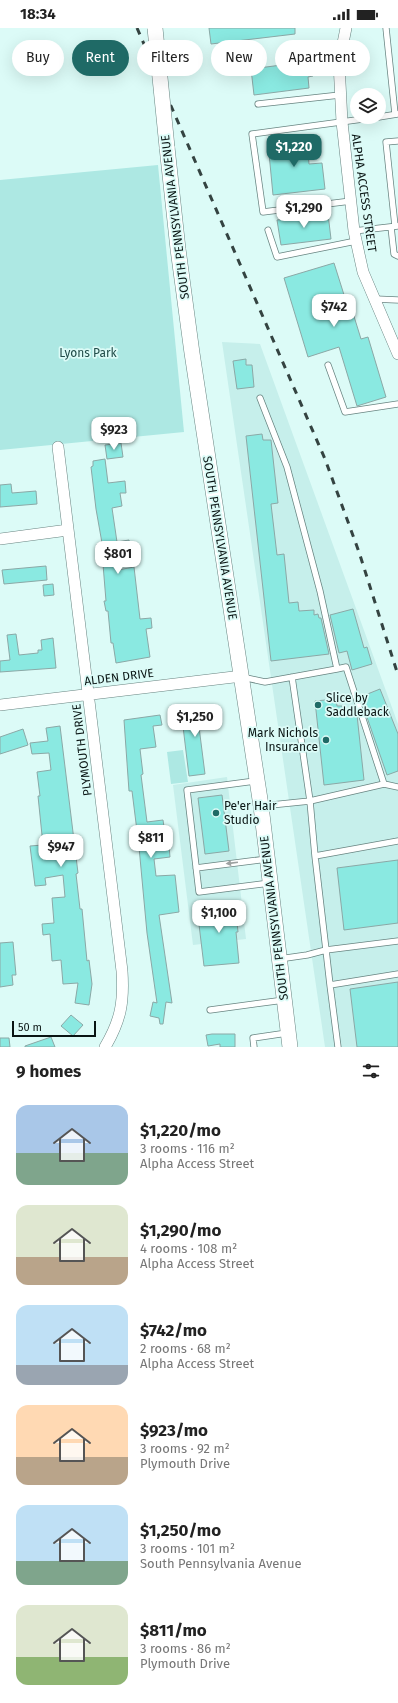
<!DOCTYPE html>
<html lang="en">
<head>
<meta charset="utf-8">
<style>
	:root { --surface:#fff; --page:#f2f2f2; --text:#222; --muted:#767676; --accent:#1f6a66 }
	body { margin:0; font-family:"Fira Sans",sans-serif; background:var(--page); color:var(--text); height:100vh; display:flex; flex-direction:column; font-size:15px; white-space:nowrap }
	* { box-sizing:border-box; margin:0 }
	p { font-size:13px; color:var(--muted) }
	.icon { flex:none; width:22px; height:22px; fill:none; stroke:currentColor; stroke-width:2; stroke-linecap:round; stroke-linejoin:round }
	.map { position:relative; height:1019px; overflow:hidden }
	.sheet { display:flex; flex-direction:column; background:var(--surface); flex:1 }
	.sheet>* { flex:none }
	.hud { position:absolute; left:12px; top:12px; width:374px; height:36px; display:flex; gap:8px }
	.controls { position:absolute; left:350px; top:60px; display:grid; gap:8px }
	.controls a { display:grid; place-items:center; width:36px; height:36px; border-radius:50%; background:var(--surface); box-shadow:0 4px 16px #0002; font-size:20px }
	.scale { position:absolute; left:12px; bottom:10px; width:84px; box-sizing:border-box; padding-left:4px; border:2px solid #091413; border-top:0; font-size:11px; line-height:14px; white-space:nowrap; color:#091413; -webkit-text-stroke:3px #dcfbf7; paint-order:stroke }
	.price { position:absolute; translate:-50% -34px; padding:0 9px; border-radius:8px; background:#fff; color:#222; font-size:13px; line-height:26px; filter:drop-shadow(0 1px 2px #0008) }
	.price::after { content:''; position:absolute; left:50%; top:24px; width:12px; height:9px; margin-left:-6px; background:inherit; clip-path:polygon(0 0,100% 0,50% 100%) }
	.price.on { background:var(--accent); color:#fff }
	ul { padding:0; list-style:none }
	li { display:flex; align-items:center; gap:12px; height:100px; padding:0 16px }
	li span { display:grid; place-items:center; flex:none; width:112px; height:80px; border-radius:12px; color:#555 }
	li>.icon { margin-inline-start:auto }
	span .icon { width:48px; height:48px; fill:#fffc; stroke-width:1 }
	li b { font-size:17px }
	h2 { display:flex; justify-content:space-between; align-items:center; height:48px; padding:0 16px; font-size:17px }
	.pill { padding:0 14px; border-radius:18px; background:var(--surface); box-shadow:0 4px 16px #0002; font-size:14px; line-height:36px }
	.pill.on { background:var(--accent); color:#fff }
	.status { display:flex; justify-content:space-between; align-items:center; height:28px; padding:0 20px; background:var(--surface); direction:ltr }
	.status svg { height:11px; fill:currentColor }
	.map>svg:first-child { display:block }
	.built { fill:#c6efeb }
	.green { fill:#ade8e3 }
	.building { fill:#8ae9e1; stroke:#8ba8a6 }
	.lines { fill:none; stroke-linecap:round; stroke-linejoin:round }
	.lane-casing { stroke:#688481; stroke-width:7 }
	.street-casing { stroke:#688481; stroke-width:12 }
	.secondary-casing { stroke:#688481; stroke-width:16 }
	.lane { stroke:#fff; stroke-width:5.5 }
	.street { stroke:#fff; stroke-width:11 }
	.secondary { stroke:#fff; stroke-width:15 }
	.rail { stroke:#344341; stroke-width:3; stroke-dasharray:7 7; stroke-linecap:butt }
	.secondary-bridge-casing { stroke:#688481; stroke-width:16; stroke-linecap:butt }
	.secondary-bridge { stroke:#fff; stroke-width:15 }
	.oneway { fill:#9da1a1 }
	.poi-dot { fill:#1f6a66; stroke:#dcfbf7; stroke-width:1.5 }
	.labels { text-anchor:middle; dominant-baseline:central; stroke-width:3.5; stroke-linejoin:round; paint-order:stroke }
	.street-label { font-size:12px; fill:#091413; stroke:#dcfbf7 }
	.park-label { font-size:12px; fill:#214c49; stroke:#dcfbf7 }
	.poi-label { font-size:12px; fill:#091413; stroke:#dcfbf7; text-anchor:start }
</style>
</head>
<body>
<div class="status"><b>18:34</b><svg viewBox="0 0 49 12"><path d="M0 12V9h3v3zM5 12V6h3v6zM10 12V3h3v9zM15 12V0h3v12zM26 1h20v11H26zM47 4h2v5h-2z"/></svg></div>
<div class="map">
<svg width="398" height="1019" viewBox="0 0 398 1019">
	<rect width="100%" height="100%" fill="#dcfbf7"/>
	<path class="built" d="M222,314L260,316L398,696V1019H325Z
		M227,749L246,911L193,917L173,757Z"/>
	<path class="green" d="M158,137L184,404L0,422V152Z
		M183,722L188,754L171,756L167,724Z"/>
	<path class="building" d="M209,0H295V6L211,16Z
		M312,33L313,48L308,49L309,60L254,67L251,41Z
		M307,111L309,136L322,135L325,161L273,167L268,115Z
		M328,186L331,211L281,217L277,192Z
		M334,235L345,270L348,269L361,311L368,309L386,369L357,378L339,319L308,329L284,250Z
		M246,331V337H252L254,359L237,361L233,333Z
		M262,406L263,412H271L278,475L271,476L277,527L284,526L289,575L298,574L299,583L314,582V587L318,586L319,590H321L329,626L271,633L246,408Z
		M121,415L123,429L107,431L105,417Z
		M105,431L108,455L125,453L126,465H120L122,478L112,480L117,514L129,512L130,521L116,522L118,542L134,539L140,591L151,590L152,600L146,601L150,629L116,635L113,615H111L108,583H106L104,573H106L102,524H98L97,516L102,515L96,481L91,439L93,438V433Z
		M11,456L12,465L36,463L37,476L0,479V457Z
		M46,538L47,552L4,556L2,542Z
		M53,556L54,567L44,568L43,557Z
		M353,581L364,620L367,619L372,636L352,642L347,623L339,625L330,587Z
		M16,606L19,627L38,625V622H42L41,612L53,610L56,640L0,644V633L10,632L7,607Z
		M380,661L398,706V743L387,747L360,669Z
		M336,671L337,678H342L343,688L357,687L364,752L324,757L315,673Z
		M208,678L210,698L199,699L205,746L189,748L181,682Z
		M160,687L162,697L153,698L156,719L140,721L143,746L141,747L147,794L163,792L167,819L169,818L170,829L154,831L156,848L175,847L179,884L159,887L172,975L166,974L163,996H160L159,990L150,988L153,974L157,975L147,905L139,819L132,763H129L124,692Z
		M60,698L78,845L76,846L80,881H82L87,933L89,932L92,956L89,977L75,975L78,955L63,956L61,932L52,933L50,906L43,907L42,896L54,895L52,870L65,869L63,847L45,850L46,857L35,858L30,818L43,817L38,768H40L37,744L51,742L49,725L32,726L30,715L48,713L46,700Z
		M23,701L28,717L0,726V709Z
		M222,767L229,823L205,826L198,770Z
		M398,832V895L344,902L337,840Z
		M235,875L238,904H236L239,935L204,938L197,880Z
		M13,914L16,947H12L13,957L0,959V915Z
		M398,954V1019H357L350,961Z
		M71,987L83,997L73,1008L61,998Z
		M212,1006H235V1019H220V1016L208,1018L206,1007Z
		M51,1009L55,1019H25V1018Z
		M0,1010H9L10,1019H0Z"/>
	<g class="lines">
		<defs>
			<path id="lane" d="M386,0L395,86
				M258,76L340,67
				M379,89L398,86
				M351,173L263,184L252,106L378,89
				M395,198L386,114L398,113
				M391,199L394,226L398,228
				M268,202L277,229L356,213
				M354,203L398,198
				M375,271L398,272
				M328,337L345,384L398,376
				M337,641L346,639L384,756L310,773L315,828L398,813
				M242,649L265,654L337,641L320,563L287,439L260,370
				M255,753L187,762L199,864L270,855
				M384,756L398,759
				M261,778L310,773L292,649
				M315,828L326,922L398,913
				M196,840L267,831
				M279,931L307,927L326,922L330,957
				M210,982L284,972
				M254,1019L253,1010L287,1005
				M338,1019L330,957L398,946"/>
			<path id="street" d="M346,0L339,35L342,94L354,203L363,244L398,326
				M58,419L122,943C124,974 121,992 105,1019
				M0,511L68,502
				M0,677L242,648"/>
			<path id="secondary" d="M167,119L178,221L192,325L261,778L290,1019"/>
		</defs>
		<use href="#lane" class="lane-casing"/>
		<use href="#street" class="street-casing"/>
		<use href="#secondary" class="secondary-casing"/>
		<use href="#lane" class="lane"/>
		<use href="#street" class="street"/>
		<use href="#secondary" class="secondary"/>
		<path class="rail" d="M137,0L325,431L359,524L398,647"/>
		<defs>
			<path id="secondary-bridge" d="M155,0L167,119"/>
		</defs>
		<use href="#secondary-bridge" class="secondary-bridge-casing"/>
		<use href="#secondary-bridge" class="secondary-bridge"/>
	</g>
	<defs><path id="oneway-solid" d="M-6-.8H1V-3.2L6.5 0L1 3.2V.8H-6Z"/></defs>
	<use class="oneway" href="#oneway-solid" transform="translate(232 835) rotate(173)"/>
	<g class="poi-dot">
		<circle cx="318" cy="677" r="4"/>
		<circle cx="326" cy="712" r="4"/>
		<circle cx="216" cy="785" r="4"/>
	</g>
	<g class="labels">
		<g class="street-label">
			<text transform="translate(364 165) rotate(82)">ALPHA ACCESS STREET</text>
			<text transform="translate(175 189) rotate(-97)">SOUTH PENNSYLVANIA AVENUE</text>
			<text transform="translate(220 510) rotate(81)">SOUTH PENNSYLVANIA AVENUE</text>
			<text transform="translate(119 649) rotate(-7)">ALDEN DRIVE</text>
			<text transform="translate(82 722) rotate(-97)">PLYMOUTH DRIVE</text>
			<text transform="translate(274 890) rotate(-97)">SOUTH PENNSYLVANIA AVENUE</text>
		</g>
		<g class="park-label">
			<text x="88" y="325">Lyons Park</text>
		</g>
		<g class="poi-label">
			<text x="326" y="670">Slice by<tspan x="326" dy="14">Saddleback</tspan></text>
			<text x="318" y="705" text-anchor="end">Mark Nichols<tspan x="318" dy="14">Insurance</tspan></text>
			<text x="224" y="778">Pe'er Hair<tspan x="224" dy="14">Studio</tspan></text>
		</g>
	</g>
</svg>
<div class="controls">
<a><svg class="icon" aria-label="layers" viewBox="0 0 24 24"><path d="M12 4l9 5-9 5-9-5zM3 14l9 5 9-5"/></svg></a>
</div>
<div class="scale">50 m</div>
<b class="price on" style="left:294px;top:140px">$1,220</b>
<b class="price" style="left:304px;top:201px">$1,290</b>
<b class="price" style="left:334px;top:300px">$742</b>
<b class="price" style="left:114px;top:423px">$923</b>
<b class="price" style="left:118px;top:547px">$801</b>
<b class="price" style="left:195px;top:710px">$1,250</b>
<b class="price" style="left:151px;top:831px">$811</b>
<b class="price" style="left:61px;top:840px">$947</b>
<b class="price" style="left:219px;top:906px">$1,100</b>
<div class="hud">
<a class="pill">Buy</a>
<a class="pill on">Rent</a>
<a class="pill">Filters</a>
<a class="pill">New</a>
<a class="pill">Apartment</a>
</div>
</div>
<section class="sheet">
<h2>9 homes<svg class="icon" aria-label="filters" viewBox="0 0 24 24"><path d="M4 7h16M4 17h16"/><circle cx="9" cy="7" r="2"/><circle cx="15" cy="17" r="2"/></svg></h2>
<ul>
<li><span style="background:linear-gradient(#a9c7e8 60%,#7fa58c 0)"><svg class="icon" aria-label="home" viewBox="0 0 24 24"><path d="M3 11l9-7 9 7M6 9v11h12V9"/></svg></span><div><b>$1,220/mo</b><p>3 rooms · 116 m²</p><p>Alpha Access Street</p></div></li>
<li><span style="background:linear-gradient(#dfe7d0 65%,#b9a48a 0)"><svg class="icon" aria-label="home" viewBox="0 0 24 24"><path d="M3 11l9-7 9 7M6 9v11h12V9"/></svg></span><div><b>$1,290/mo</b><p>4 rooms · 108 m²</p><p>Alpha Access Street</p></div></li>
<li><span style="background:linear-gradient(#bfe0f5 75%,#9aa5b1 0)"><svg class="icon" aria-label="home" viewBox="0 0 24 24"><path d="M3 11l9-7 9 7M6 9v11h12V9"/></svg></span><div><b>$742/mo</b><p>2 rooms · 68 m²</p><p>Alpha Access Street</p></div></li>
<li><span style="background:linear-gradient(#ffd9b3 65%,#b9a48a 0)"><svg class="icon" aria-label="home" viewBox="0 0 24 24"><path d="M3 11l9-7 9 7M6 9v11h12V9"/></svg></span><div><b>$923/mo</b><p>3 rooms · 92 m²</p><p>Plymouth Drive</p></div></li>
<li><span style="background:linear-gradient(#bfe0f5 70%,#7fa58c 0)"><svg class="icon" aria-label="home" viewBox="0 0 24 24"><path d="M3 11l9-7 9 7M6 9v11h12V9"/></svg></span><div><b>$1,250/mo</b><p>3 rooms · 101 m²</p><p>South Pennsylvania Avenue</p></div></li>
<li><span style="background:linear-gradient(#dfe7d0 65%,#8fb573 0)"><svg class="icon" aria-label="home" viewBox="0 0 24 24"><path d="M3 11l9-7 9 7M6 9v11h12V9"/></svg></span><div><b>$811/mo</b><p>3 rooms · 86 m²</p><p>Plymouth Drive</p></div></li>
</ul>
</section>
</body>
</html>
